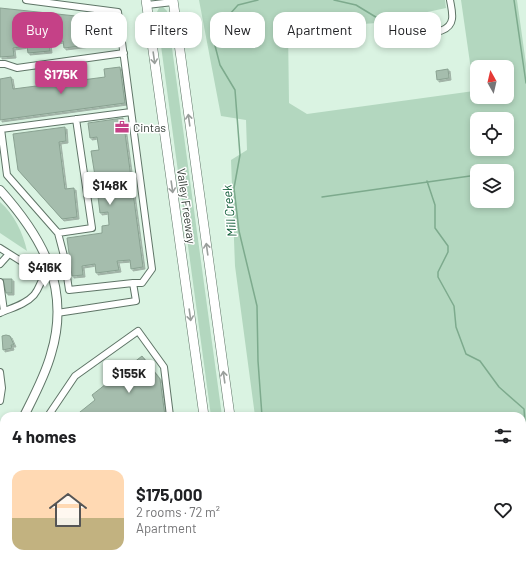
<!DOCTYPE html>
<html lang="en">
<head>
<meta charset="utf-8">
<style>
	:root { --surface:#fff; --page:#f6f6f6; --text:#202124; --muted:#757577; --accent:#c54187 }
	body { margin:0; font-family:Barlow,sans-serif; background:var(--page); color:var(--text); height:100vh; display:flex; flex-direction:column; font-size:15px; white-space:nowrap }
	* { box-sizing:border-box; margin:0 }
	p { font-size:13px; color:var(--muted) }
	.icon { flex:none; width:22px; height:22px; fill:none; stroke:currentColor; stroke-width:2; stroke-linecap:round; stroke-linejoin:round }
	.map { position:relative; flex:1; overflow:hidden }
	.side { position:absolute; left:0px; top:412px; width:526px; height:156px; display:flex; flex-direction:column; background:var(--surface); border-radius:12px 12px 0 0; box-shadow:0 2px 6px #0003 }
	.side>* { flex:none }
	.top-card { position:absolute; left:12px; top:12px; width:502px; height:36px; display:flex; gap:8px }
	.needle { width:26px; rotate:352deg }
	.controls { position:absolute; left:470px; top:60px; display:grid; gap:8px }
	.controls a { display:grid; place-items:center; width:44px; height:44px; border-radius:8px; background:var(--surface); box-shadow:0 2px 6px #0003; font-size:20px }
	.price { position:absolute; translate:-50% -34px; padding:0 9px; border-radius:4px; background:#fff; color:#222; font-size:13px; line-height:26px; filter:drop-shadow(0 1px 2px #0008) }
	.price::after { content:''; position:absolute; left:50%; top:24px; width:12px; height:9px; margin-left:-6px; background:inherit; clip-path:polygon(0 0,100% 0,50% 100%) }
	.price.on { background:var(--accent); color:#fff }
	ul { padding:0; list-style:none }
	li { display:flex; align-items:center; gap:12px; height:100px; padding:0 12px }
	li span { display:grid; place-items:center; flex:none; width:112px; height:80px; border-radius:12px; color:#555 }
	li>.icon { margin-inline-start:auto }
	span .icon { width:48px; height:48px; fill:#fffc; stroke-width:1 }
	li b { font-size:17px }
	h2 { display:flex; justify-content:space-between; align-items:center; height:48px; padding:0 12px; font-size:17px }
	.chip { padding:0 14px; border-radius:12px; background:var(--surface); box-shadow:0 2px 6px #0003; font-size:14px; line-height:36px }
	.chip.on { background:var(--accent); color:#fff }
	.map>svg:first-child { display:block }
	.green { fill:#b3d7bf; fill-rule:evenodd }
	.lines { fill:none; stroke-linecap:round; stroke-linejoin:round }
	.stream { stroke:#7daa8d; stroke-width:1.5 }
	.building { fill:#a5bdad; stroke:#89a191; filter:url(#shadow) }
	.minor-casing { stroke:#5f7567; stroke-width:8 }
	.major-casing { stroke:#5f7567; stroke-width:10 }
	.highway-casing { stroke:#5f7567; stroke-width:10 }
	.minor { stroke:#fff; stroke-width:6 }
	.major { stroke:#fff; stroke-width:8 }
	.highway { stroke:#fff; stroke-width:9 }
	.oneway { stroke:#9a9f9c }
	.labels { text-anchor:middle; dominant-baseline:central; stroke-width:3; stroke-linejoin:round; paint-order:stroke }
	.poi-label { font-size:12px; fill:#353f38; stroke:#fff; text-anchor:start }
	.street-label { font-size:12px; fill:#353f38; stroke:#fff }
	.water-label { font-size:13px; font-style:italic; fill:#105c37; stroke:#fff }
</style>
</head>
<body>
<div class="map">
<svg width="526" height="568" viewBox="0 0 526 568">
	<defs>
		<filter id="shadow"><feDropShadow dx="2" dy="2" stdDeviation="0" flood-color="#0004"/></filter>
	</defs>
	<rect width="100%" height="100%" fill="#daf3e2"/>
	<path class="green" d="M199,0H445L446,8L377,23L288,29L289,103L307,114L474,91L461,0H517L526,64V568H288L287,564H522V416H255L235,266L231,160L247,150L246,120L221,116ZM477,67H507V97H477ZM477,119H507V149H477ZM477,171H507V201H477Z
		M163,7L167,11L222,416H211L159,31L157,12L159,8Z
		M0,202C14,214 23,233 27,251L0,233Z"/>
	<g class="lines">
		<path class="stream" d="M258,0L238,5L212,34L220,65L235,90L240,155L234,188L239,231L257,306L258,361L262,416
			M334,0L356,5L379,19
			M514,0L526,83
			M427,181L435,205V228L448,246V252L438,272V277L454,306L456,327L466,354L480,361L499,387L524,409L525,423L522,427
			M322,197L477,175
			M293,568V564
			M495,568V564"/>
	</g>
	<path class="building" d="M0,8L114,20L116,42L103,43L102,35L88,37L89,45L64,48L63,41L49,43L50,51L28,53L27,46L13,48L14,56L0,57Z
		M120,67L125,103L0,120V79L11,77L13,89L44,85L43,77L74,73L75,81L105,77L104,69Z
		M448,69L449,78L437,80L436,71Z
		M123,118L143,267L131,269L130,260L117,261L119,270L96,273L95,264L82,266L83,275L72,276L67,238L102,233V226L109,225L108,212L100,213L97,189L104,188L103,175L95,176L91,151L99,150L97,137L90,138L88,123Z
		M65,127L66,141L59,142L65,189L74,188L77,217L62,219L18,170L13,134Z
		M3,279H12V293H6Z
		M6,335L10,336L14,345H11L12,348L3,350L2,336Z
		M142,356L160,379L165,416H75L95,400L92,395Z"/>
	<g class="lines">
		<defs>
			<path id="minor" d="M26,0L118,12L152,269L142,283H133L136,301L57,313
				M147,5L173,2
				M416,35C427,33 450,34 452,19C453,13 451,6 450,0
				M0,64H5L17,68L124,53
				M131,112L1,129L7,175L58,233L64,256L69,290L133,283
				M58,233L92,228L76,119
				M0,248L35,270H49
				M0,264L9,254
				M0,282L4,311
				M0,313C11,308 25,305 34,295C42,285 39,279 51,270
				M0,372L2,388L0,401
				M48,416L75,376L138,331L164,367L170,416
				M0,499L4,489
				M86,564L89,568
				M191,564V568
				M0,565L3,568
				M50,568L62,564
				M78,568L83,564"/>
			<path id="major" d="M0,190C43,238 71,288 51,354C45,376 34,396 24,416
				M0,468L4,459"/>
			<path id="highway" d="M146,0L204,416
				M173,0L230,416
				M223,564V568
				M250,564V568"/>
		</defs>
		<use href="#minor" class="minor-casing"/>
		<use href="#major" class="major-casing"/>
		<use href="#highway" class="highway-casing"/>
		<use href="#minor" class="minor"/>
		<use href="#major" class="major"/>
		<use href="#highway" class="highway"/>
	</g>
	<defs><path id="oneway-shaft" d="M-6 0H5M1.5-3L5.5 0L1.5 3" fill="none" stroke-width="1.6" stroke-linecap="round" stroke-linejoin="round"/></defs>
	<g class="oneway">
		<use href="#oneway-shaft" transform="translate(154 58) rotate(82)"/>
		<use href="#oneway-shaft" transform="translate(189 120) rotate(-98)"/>
		<use href="#oneway-shaft" transform="translate(172 187) rotate(82)"/>
		<use href="#oneway-shaft" transform="translate(207 249) rotate(-98)"/>
		<use href="#oneway-shaft" transform="translate(190 315) rotate(82)"/>
		<use href="#oneway-shaft" transform="translate(224 377) rotate(-98)"/>
	</g>
	<defs>
		<symbol id="office-bare" viewBox="-9 -9 18 18"><path d="M-6-3h4V-5.5h4V-3h4V5H-6ZM-1-4.5V-3h2v-1.5ZM-6 0V1H6V0Z" fill="#c54187" stroke="#fff" stroke-width="2.5" paint-order="stroke"/></symbol>
	</defs>
	<g fill-rule="evenodd">
		<use href="#office-bare" x="112" y="117" width="20" height="20"/>
	</g>
	<g class="labels">
		<g class="poi-label">
			<text x="133" y="127">Cintas</text>
		</g>
		<g class="street-label">
			<text transform="translate(187 206) rotate(82)">Valley Freeway</text>
		</g>
		<g class="water-label">
			<text transform="translate(229 211) rotate(-96)">Mill Creek</text>
		</g>
	</g>
</svg>
<div class="controls">
<a><svg class="needle" viewBox="-14 -14 28 28"><path d="M0-13l5 13h-10z" fill="#e53935"/><path d="M0 13l5-13h-10z" fill="#757577"/></svg></a>
<a><svg class="icon" aria-label="locate" viewBox="0 0 24 24"><circle cx="12" cy="12" r="6"/><path d="M12 2v4M12 18v4M2 12h4M18 12h4"/></svg></a>
<a><svg class="icon" aria-label="layers" viewBox="0 0 24 24"><path d="M12 4l9 5-9 5-9-5zM3 14l9 5 9-5"/></svg></a>
</div>
<b class="price on" style="left:61px;top:95px">$175K</b>
<b class="price" style="left:110px;top:206px">$148K</b>
<b class="price" style="left:45px;top:288px">$416K</b>
<b class="price" style="left:129px;top:394px">$155K</b>
<div class="top-card">
<a class="chip on">Buy</a>
<a class="chip">Rent</a>
<a class="chip">Filters</a>
<a class="chip">New</a>
<a class="chip">Apartment</a>
<a class="chip">House</a>
</div>
<section class="side">
<h2>4 homes<svg class="icon" aria-label="filters" viewBox="0 0 24 24"><path d="M4 7h16M4 17h16"/><circle cx="9" cy="7" r="2"/><circle cx="15" cy="17" r="2"/></svg></h2>
<ul>
<li><span style="background:linear-gradient(#ffd9b3 60%,#c2b280 0)"><svg class="icon" aria-label="home" viewBox="0 0 24 24"><path d="M3 11l9-7 9 7M6 9v11h12V9"/></svg></span><div><b>$175,000</b><p>2 rooms · 72 m²</p><p>Apartment</p></div><svg class="icon" aria-label="heart" viewBox="0 0 24 24"><path d="M12 20l-8-8c-3-5 5-10 8-4 3-6 11-1 8 4z"/></svg></li>
</ul>
</section>
</div>
</body>
</html>
